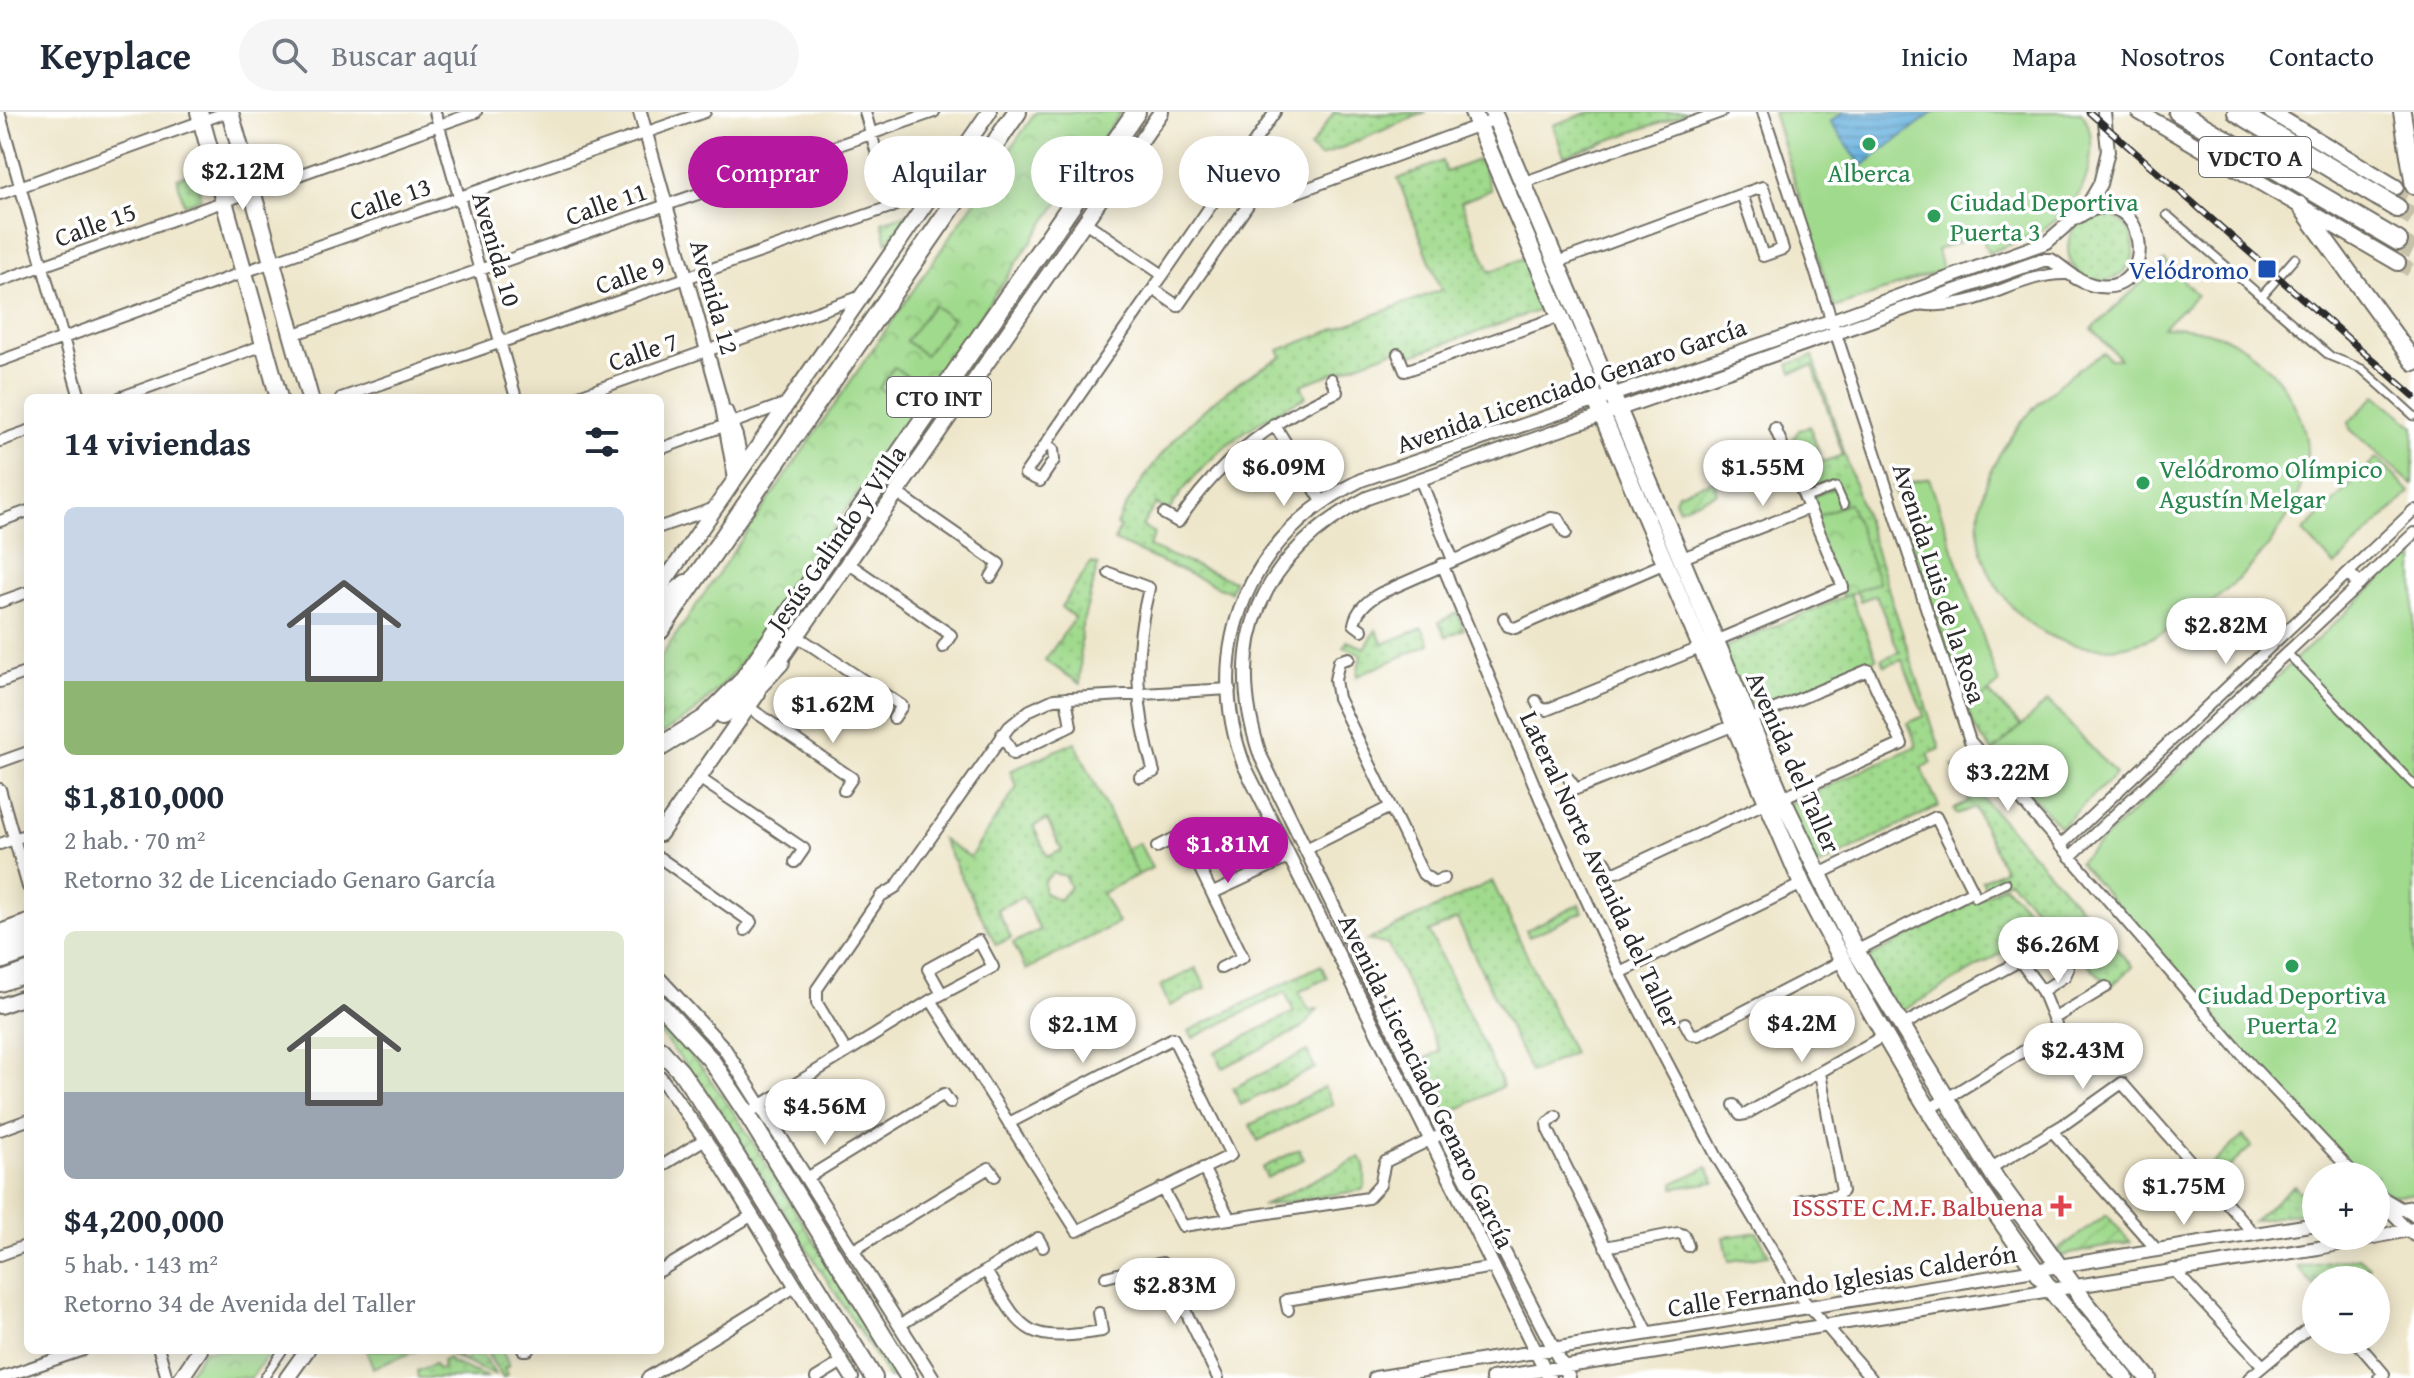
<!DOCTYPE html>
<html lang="es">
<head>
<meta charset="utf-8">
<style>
	:root { --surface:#fff; --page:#f6f6f7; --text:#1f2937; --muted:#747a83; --line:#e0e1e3; --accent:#b5179e }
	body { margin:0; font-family:"Gentium Book Plus",serif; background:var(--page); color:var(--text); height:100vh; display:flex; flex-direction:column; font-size:30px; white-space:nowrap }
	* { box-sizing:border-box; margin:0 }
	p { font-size:26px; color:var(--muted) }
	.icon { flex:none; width:44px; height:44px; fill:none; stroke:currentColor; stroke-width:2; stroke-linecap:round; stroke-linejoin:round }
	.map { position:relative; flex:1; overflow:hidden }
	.panel { position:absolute; left:24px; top:282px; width:640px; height:960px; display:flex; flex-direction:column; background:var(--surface); border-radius:12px; box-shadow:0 4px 20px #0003 }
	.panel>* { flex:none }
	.hud { position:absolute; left:688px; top:24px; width:760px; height:72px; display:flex; gap:16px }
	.controls { position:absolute; left:2302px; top:1050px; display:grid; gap:16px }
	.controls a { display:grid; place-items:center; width:88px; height:88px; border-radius:50%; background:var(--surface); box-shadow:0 4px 20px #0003; font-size:40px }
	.price { position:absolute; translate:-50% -68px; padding:0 18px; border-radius:28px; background:#fff; color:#222; font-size:26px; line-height:52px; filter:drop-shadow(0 2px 4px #0008) }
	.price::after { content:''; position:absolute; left:50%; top:48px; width:24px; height:18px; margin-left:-12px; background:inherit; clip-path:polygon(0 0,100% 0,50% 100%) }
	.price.current { background:var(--accent); color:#fff }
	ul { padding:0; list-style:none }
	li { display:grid; align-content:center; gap:16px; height:424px; padding:0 40px }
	li span { display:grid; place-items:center; height:248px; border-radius:12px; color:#555 }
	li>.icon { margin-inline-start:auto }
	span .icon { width:144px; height:144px; fill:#fffc; stroke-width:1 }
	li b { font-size:34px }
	h2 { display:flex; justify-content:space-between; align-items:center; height:96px; padding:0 40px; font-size:34px }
	.pill { padding:0 28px; border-radius:36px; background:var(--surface); box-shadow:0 4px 20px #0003; font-size:28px; line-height:72px }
	.pill.current { background:var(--accent); color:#fff }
	header { display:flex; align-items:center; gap:48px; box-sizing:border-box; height:112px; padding:0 40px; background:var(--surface); border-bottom:2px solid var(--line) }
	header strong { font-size:38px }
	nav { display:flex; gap:44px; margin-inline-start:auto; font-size:28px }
	.search { width:560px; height:72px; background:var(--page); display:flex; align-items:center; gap:20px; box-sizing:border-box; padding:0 28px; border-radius:44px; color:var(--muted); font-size:30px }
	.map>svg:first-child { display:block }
	.grass { fill:url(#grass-dots); stroke:#66825c; stroke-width:2; fill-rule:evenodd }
	.park { fill:url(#park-crowns); stroke:#66825c; stroke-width:2 }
	.garden { fill:url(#garden-furrows); stroke:#66825c; stroke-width:2 }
	.pitch { fill:#a0da8d; stroke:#66825c; stroke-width:2 }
	.water { fill:url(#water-rules); stroke:#486e84; stroke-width:2 }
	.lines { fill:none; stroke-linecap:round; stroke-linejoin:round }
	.secondary-tunnel { stroke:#c7c1aa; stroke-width:14; stroke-dasharray:14 7; stroke-linecap:butt }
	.motorway-tunnel { stroke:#c7c1aa; stroke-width:18; stroke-dasharray:18 9; stroke-linecap:butt }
	.pedestrian-casing { stroke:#6f6c63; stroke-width:11 }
	.minor-casing { stroke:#6f6c63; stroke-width:14 }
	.tertiary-casing { stroke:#6f6c63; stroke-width:16 }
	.secondary-casing { stroke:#6f6c63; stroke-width:18 }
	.primary-casing { stroke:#6f6c63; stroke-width:20 }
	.motorway-casing { stroke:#6f6c63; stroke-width:22 }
	.pedestrian { stroke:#fff; stroke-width:7 }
	.minor { stroke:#fff; stroke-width:10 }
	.tertiary { stroke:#fff; stroke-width:12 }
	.secondary { stroke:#fff; stroke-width:14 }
	.primary { stroke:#fff; stroke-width:16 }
	.motorway { stroke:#fff; stroke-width:18 }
	.rail-casing { stroke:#2b2b2b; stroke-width:7 }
	.rail { stroke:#fff; stroke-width:4; stroke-dasharray:12; stroke-linecap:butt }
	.leisure-dot { fill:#2e9e5b; stroke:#fff; stroke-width:3 }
	.transit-dot { fill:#1a4fb4; stroke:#fff; stroke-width:3 }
	.health-dot { fill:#e0444e; stroke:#fff; stroke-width:3 }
	.labels { text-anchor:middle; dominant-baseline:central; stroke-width:7; stroke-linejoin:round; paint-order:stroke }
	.shield { fill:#fff; stroke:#6b6b6b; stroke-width:2 }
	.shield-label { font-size:24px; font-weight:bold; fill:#2b2b2b }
	.leisure-label { font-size:26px; fill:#27864d; stroke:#fff }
	.street-label { font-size:26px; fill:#2b2b2b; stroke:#fff }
	.transit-label { font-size:26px; fill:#164399; stroke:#fff; text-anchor:end }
	.health-label { font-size:26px; fill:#be3a42; stroke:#fff; text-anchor:end }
</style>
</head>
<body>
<header>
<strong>Keyplace</strong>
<div class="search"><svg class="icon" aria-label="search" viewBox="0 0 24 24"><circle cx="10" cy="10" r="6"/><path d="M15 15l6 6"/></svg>Buscar aquí</div>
<nav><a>Inicio</a><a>Mapa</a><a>Nosotros</a><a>Contacto</a></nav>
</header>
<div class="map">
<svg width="2414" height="1266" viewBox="0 0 2414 1266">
	<defs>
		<pattern id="grass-dots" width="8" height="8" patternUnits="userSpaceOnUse" patternTransform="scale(2)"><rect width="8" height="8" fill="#a0da8d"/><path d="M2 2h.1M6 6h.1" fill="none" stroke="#8abb7a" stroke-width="1.8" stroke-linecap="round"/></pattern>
		<pattern id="park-crowns" width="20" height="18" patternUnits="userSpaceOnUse" patternTransform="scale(2)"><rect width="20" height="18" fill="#a0da8d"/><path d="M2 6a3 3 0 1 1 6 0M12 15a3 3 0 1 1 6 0" fill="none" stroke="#8abb7a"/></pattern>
		<pattern id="garden-furrows" width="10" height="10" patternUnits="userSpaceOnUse" patternTransform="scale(2)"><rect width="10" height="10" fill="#a0da8d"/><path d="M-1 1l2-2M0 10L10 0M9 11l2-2" fill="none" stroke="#8abb7a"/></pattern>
		<pattern id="water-rules" width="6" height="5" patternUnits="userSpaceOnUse" patternTransform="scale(2)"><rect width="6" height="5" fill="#66b0de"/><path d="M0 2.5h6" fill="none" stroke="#548fb4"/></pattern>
	</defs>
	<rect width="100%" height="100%" fill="#fff"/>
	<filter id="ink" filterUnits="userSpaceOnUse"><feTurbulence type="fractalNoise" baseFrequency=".0125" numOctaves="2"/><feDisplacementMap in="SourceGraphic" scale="16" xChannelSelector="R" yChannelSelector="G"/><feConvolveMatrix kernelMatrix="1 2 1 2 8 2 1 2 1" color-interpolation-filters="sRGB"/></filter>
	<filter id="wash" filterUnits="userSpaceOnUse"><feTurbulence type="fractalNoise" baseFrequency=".006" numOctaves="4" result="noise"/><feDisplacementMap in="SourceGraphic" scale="32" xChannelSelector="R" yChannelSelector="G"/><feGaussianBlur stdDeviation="1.8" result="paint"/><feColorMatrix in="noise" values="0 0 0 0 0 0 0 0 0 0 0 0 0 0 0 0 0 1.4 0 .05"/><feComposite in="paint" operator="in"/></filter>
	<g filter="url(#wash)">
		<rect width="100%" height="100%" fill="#eee6ca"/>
		<path class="grass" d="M1334,0L1344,3L1426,0L1320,45L1310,36Z
			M1590,0H1690L1564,44L1553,13Z
			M1480,47L1491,78L1461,90L1490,160L1526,145L1546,196L1407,245L1403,235L1301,273L1306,285C1248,312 1203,345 1169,399L1156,392L1142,414L1155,421L1149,435L1234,469L1230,480L1114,429L1120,415L1116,413C1154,340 1208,282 1282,245L1279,238L1441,178L1398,67L1442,49L1446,60Z
			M194,60L201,86L184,92L177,66Z
			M2068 136a33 33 0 1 1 66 0a33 33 0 1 1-66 0Z
			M1813,244L1940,637L1928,642L1932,651L1921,656L1939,694L1814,756L1785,693L1917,634L1908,611L1924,604L1902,548L1885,554L1882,547L1899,540L1876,483L1860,489L1856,479L1879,470L1844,393L1810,385L1782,342L1799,318L1810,314L1822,350L1843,343L1813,254L1792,260L1789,252Z
			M1091,451L1098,453L1081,518L1080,572L1045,548L1075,506L1061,495Z
			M1850,482L1877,547L1743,603L1716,539Z
			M1457,501L1464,517L1446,525L1439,510Z
			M1422,516L1430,532L1357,564L1361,542L1344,535L1347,529L1365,536L1376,518L1383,532Z
			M1988,580L2021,614L1993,640L1976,619L1967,597Z
			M1075,630L1138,763L1102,781L1118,811L1026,858L1013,831L1040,818L1023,785L997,797L1011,826L996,833L942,727L970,745L1017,675L1010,659ZM1047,708L1062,738L1048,745L1033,714ZM1053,761L1065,764L1070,775L1059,788L1044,781V769Z
			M1953,653L2133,855L2110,875L2009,768L1986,778L1982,769L2004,758L1975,696L1956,702L1954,697L1970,689Z
			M1492,769L1573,941L1531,961L1457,807L1429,820L1503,974L1441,1006L1414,953L1440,939L1388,833L1368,828Z
			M2004,773L2045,816L1895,903L1866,847Z
			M1580,792L1583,800L1529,825L1526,818Z
			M1321,853L1327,866L1299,880L1309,898L1318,897L1302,916L1223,956L1215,940L1294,900L1285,880L1193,926L1189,919Z
			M1196,856L1206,876L1170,894L1160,874Z
			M1307,939L1315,956L1241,993L1233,976Z
			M1324,975L1333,992L1258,1029L1250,1013Z
			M2243,1024L2252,1034L2215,1068L2206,1058Z
			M1299,1037L1304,1047L1267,1066L1262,1056Z
			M1360,1045L1365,1053V1074L1362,1078L1262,1094Z
			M1707,1055L1715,1070L1674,1076V1071Z
			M2294,1073L2316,1098L2253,1109Z
			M1757,1120L1769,1143L1729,1149L1724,1125Z
			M479,1238L496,1264L452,1244L458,1242L463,1248L468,1246V1239Z
			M485,1238H502L509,1254L504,1256L507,1263L503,1266Z
			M448,1246L450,1250L489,1266H418L417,1259L434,1252L438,1258L443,1256L442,1249Z"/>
		<path class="park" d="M1036,0H1121L732,563L695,600L660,623V546Z
			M1849,391L1879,470L1843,485L1810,407Z
			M204,1238H271L251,1266H185Z"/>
		<path class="garden" d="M910,101L887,131V132L882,110Z
			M1714,368L1717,381L1679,397L1675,388L1678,381Z
			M660,909L703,957L739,1008L899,1266H889L713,988L660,921Z
			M2066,922L2087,954L2073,963L2052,932Z
			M2107,1103L2130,1130L2061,1144L2057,1138Z
			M2359,1145L2369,1155L2354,1168H2316V1176L2297,1155Z"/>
		<path class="pitch" d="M1773,0H2081C2090,10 2092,28 2091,41C2085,105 2041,121 1988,141L1981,123L1937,138L1942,158L1834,196Z
			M2165,149L2197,183L2163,215C2207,215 2240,225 2271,259C2290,280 2307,311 2307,340C2306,422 2196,524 2119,535C2096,538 2069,534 2048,523C2027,512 2009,494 1996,473C1941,384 2029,283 2104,241L2109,247H2120L2092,217Z
			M933,193L952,207L925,243L906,229Z
			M894,255L910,266L895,287L879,276Z
			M2376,283L2414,314L2413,373L2350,317L2349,310Z
			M2377,346L2410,380L2335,454L2303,420Z
			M1929,366L1999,572L1967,597L1893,374Z
			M1836,375L1844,393L1813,406L1814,384Z
			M2414,437V1082L2390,1083L2376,1078V1064H2360L2282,984L2079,750Z
			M2048,589L2116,662L2060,715L1993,640Z
			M1139,731L1152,756L1138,763L1126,737Z
			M366,1238H418L373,1256Z"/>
		<path class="water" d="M1844,0H1934L1862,54L1830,10Z"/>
	</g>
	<g filter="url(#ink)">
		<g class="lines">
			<path class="secondary-tunnel" d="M2396,75L2414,85
				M2398,151L2414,160"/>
			<path class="motorway-tunnel" d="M2397,96L2414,106
				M2398,129L2414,139"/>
			<defs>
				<path id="pedestrian" d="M2167,103L2330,244L2362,257L2414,304
					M2261,185L2295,146
					M1806,386L1836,375L1844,393
					M2287,541L2414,673
					M1973,779L1975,786L2006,771
					M264,1266L283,1238"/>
				<path id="minor" d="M435,0L516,286
					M865,0L892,95
					M1763,0L1970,629L2252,954L2356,1064
					M0,3L80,286
					M1522,71L1721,0
					M1295,81L1496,7
					M0,82L227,0
					M1085,110L1163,163
					M1557,150L1742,82L1763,75L1783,137L1763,144L1742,82
					M0,169L476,0
					M1153,177L1178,194L1248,93L1223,75
					M1918,192C1981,201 2016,160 2068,162
					M292,223L934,0
					M1398,242L1405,259L1561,204
					M0,249L272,150L705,0
					M119,286L264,233
					M341,286L933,80
					M573,286L862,184
					M1274,312L1322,389
					M0,329L28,319
					M1046,332L1053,337L1054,348L1040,369L1025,362L1153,177L1163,163L1275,0
					M660,337L787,291
					M1420,367L1453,448
					M897,381L999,452L991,465
					M1164,402L1178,410C1218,350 1270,308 1337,280L1331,267
					M0,409L28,399
					M660,415L715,396
					M1680,447L1809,396L1775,316
					M848,451L951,523L943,535
					M1442,452L1541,689L1620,861L1718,1047L1800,1184L1871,1266
					M1109,461L1149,476C1133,540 1135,598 1154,660L1140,665
					M0,490L28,480
					M1504,506L1508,514L1515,516L1663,452
					M1362,518L1354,512C1357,497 1368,488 1381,481L1551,406L1558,407L1566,421
					M797,524L902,594L894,606
					M1715,529L1843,475L1809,396
					M1349,546L1339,549L1335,568L1338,586L1423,762L1434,770L1444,766
					M0,570L28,560
					M1536,589L1539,595L1546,598L1700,536
					M748,595L852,666L844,678
					M1749,608L1868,558L1902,632L1782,686
					M1002,622L1013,642L1071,614L1066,586
					M0,650L28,640
					M699,666L804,737L795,750
					M1569,667L1576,677L1732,614
					M0,677L28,775
					M0,732L28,722
					M2060,734L2414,398
					M1157,735L1183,722L1243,845L1221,856
					M1306,737L1390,695
					M2070,745L2414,421
					M660,746L751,810L745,818
					M1605,749L1610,760H1617L1765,691
					M1817,763L1936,705L1973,779L1856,839
					M1213,781L1290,745
					M1620,861L1802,772
					M931,888L1077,1119L1231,1043L1173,926L1009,1011
					M2053,907L2106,875
					M1685,911L1691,922L1698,923L1842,849
					M1901,914L2045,835L2068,857L2065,864L2042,879
					M846,939L817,891V877L881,784L896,775L1009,615L1030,598L1054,587L1230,577
					M1734,993L1740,1003L1746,1002L1885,923
					M1931,996L2058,918L2042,879L2020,849
					M755,997L931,888L993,855L979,829L928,857L942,882
					M1556,1004L1547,1012L1548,1018L1649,1222
					M0,1018L28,1008
					M2052,1019L2157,1138
					M660,1055L705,1027
					M1203,1056L1230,1107
					M1989,1057L2063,1013L2122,971L2254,1122
					M807,1066L944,982L950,991
					M1162,1076L1183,1114L1368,1086L1380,1073L1385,1050L1436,1025
					M2376,1081L2414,1104
					M2376,1085L2414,1124
					M1802,1088L1837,1084L1842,1079L1820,961
					M1605,1135L1678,1121L1684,1123L1688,1134
					M852,1139L989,1056L995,1064
					M0,1143L28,1133
					M2173,1157L2263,1254
					M660,1159L751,1104
					M986,1159C1024,1222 1026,1231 1102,1219L1099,1201
					M1106,1165L1162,1151L1218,1266
					M1288,1198L1286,1188L1494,1155
					M900,1213L1038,1126L1043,1135
					M2355,1228L2384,1262L2379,1266
					M159,1238L167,1266
					M523,1238H528
					M0,1266L83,1238
					M647,1266L795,1175
					M816,1266L842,1250
					M2249,1266L2316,1210"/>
				<path id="tertiary" d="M640,0L721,289L735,367
					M726,299L736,324L743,356
					M2349,462L2359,472
					M660,867L724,936L933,1266
					M660,965L705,1027L852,1266
					M2376,1101L2414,1095
					M1375,1266L2316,1112
					M1492,1266L2318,1136L2414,1117
					M1549,1266L1244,653C1200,535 1250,422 1361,368L1830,209L2047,130L2086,96L2100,72L2108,39L2104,0
					M1569,1266L1448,1031L1261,645C1221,529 1262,442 1367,386L2043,148H2051C2065,157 2076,169 2093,173C2165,189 2146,59 2078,105"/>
				<path id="secondary" d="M2139,0L2398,151
					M2271,0L2396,75
					M660,476L989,0
					M774,557L1161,0
					M660,722L758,581
					M0,820L28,810
					M0,894L28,884
					M181,1266L200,1238
					M287,1266L307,1238"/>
				<path id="primary" d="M199,0L279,286
					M230,0L310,286
					M1473,0L1802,772C1873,909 1954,1049 2047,1173C2071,1205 2099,1235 2125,1266
					M1493,0L1782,686L1856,839L1996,1067L2085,1190L2148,1266
					M2402,0L2414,74
					M2300,93L2414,250
					M660,892L711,948L747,1002L909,1266
					M660,937L681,960L719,1016L874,1266"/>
				<path id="motorway" d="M2178,0L2398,129
					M2237,0L2397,96
					M660,494L686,472
					M660,518L1017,0
					M723,602L750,582L780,550
					M660,635L705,607L742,570L1136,0
					M0,833L28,823
					M0,848L28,838
					M0,870L28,860"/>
			</defs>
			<use href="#pedestrian" class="pedestrian-casing"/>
			<use href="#minor" class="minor-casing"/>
			<use href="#tertiary" class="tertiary-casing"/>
			<use href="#secondary" class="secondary-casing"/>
			<use href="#primary" class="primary-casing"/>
			<use href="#motorway" class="motorway-casing"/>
			<use href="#pedestrian" class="pedestrian"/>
			<use href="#minor" class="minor"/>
			<use href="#tertiary" class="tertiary"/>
			<use href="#secondary" class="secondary"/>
			<use href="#primary" class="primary"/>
			<use href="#motorway" class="motorway"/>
			<defs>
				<path id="rail" d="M2089,0L2414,284"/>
			</defs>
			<use href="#rail" class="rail-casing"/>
			<use href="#rail" class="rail"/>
		</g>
	</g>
	<g class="leisure-dot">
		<circle cx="1869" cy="32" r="8"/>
		<circle cx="1934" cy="104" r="8"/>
		<circle cx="2143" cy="371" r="8"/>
		<circle cx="2292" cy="854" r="8"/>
	</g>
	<rect class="transit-dot" x="2257" y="147" width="20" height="20" rx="4"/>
	<path class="health-dot" d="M2057 1082h8v8h8v8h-8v8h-8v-8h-8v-8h8z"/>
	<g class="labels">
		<g class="shield">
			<rect x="2199" y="25" width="112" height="40" rx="6"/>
			<rect x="887" y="265" width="104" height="40" rx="6"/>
		</g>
		<g class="shield-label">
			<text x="2255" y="45">VDCTO A</text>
			<text x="939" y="285">CTO INT</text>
		</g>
		<g class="leisure-label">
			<text x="1869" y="60">Alberca</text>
			<text x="1950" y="89" text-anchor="start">Ciudad Deportiva<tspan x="1950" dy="30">Puerta 3</tspan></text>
			<text x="2159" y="356" text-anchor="start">Velódromo Olímpico<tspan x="2159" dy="30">Agustín Melgar</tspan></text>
			<text x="2292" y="882">Ciudad Deportiva<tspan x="2292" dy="30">Puerta 2</tspan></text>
		</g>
		<g class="street-label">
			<text transform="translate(390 86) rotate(-19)">Calle 13</text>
			<text transform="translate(606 91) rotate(-19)">Calle 11</text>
			<text transform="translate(95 112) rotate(-20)">Calle 15</text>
			<text transform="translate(497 137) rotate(74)">Avenida 10</text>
			<text transform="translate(630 162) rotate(-19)">Calle 9</text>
			<text transform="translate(715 185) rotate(74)">Avenida 12</text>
			<text transform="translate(643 239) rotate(-19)">Calle 7</text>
			<text transform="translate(1571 273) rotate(-19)">Avenida Licenciado Genaro García</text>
			<text transform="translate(836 426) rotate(-55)">Jesús Galindo y Villa</text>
			<text transform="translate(1940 471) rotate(72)">Avenida Luis de la Rosa</text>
			<text transform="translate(1794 650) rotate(66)">Avenida del Taller</text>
			<text transform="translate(1601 757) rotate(65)">Lateral Norte Avenida del Taller</text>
			<text transform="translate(1427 969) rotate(64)">Avenida Licenciado Genaro García</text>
			<text transform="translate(1842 1168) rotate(-9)">Calle Fernando Iglesias Calderón</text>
		</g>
		<g class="transit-label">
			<text x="2249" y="157">Velódromo</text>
		</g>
		<g class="health-label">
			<text x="2043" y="1094">ISSSTE C.M.F. Balbuena</text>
		</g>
	</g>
</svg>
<div class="controls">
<a>+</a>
<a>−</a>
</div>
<b class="price" style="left:243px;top:100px">$2.12M</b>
<b class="price" style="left:1284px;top:396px">$6.09M</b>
<b class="price" style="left:1763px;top:396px">$1.55M</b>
<b class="price" style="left:2226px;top:554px">$2.82M</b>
<b class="price" style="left:833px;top:633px">$1.62M</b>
<b class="price" style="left:2008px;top:701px">$3.22M</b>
<b class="price current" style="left:1228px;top:773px">$1.81M</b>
<b class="price" style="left:2058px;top:873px">$6.26M</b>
<b class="price" style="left:1802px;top:952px">$4.2M</b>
<b class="price" style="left:1083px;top:953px">$2.1M</b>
<b class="price" style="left:2083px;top:979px">$2.43M</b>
<b class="price" style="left:825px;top:1035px">$4.56M</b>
<b class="price" style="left:2184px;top:1115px">$1.75M</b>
<b class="price" style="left:1175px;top:1214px">$2.83M</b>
<div class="hud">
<a class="pill current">Comprar</a>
<a class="pill">Alquilar</a>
<a class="pill">Filtros</a>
<a class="pill">Nuevo</a>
</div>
<section class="panel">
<h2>14 viviendas<svg class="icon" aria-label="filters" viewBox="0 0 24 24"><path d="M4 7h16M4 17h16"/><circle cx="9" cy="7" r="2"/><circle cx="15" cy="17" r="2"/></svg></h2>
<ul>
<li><span style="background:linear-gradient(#c9d6e8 70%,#8fb573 0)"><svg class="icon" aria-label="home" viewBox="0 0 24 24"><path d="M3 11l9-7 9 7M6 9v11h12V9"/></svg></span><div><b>$1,810,000</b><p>2 hab. · 70 m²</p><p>Retorno 32 de Licenciado Genaro García</p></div></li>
<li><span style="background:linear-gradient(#dfe7d0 65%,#9aa5b1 0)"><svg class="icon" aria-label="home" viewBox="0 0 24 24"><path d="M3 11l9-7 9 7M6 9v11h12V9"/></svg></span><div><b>$4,200,000</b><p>5 hab. · 143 m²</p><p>Retorno 34 de Avenida del Taller</p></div></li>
</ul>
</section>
</div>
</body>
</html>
